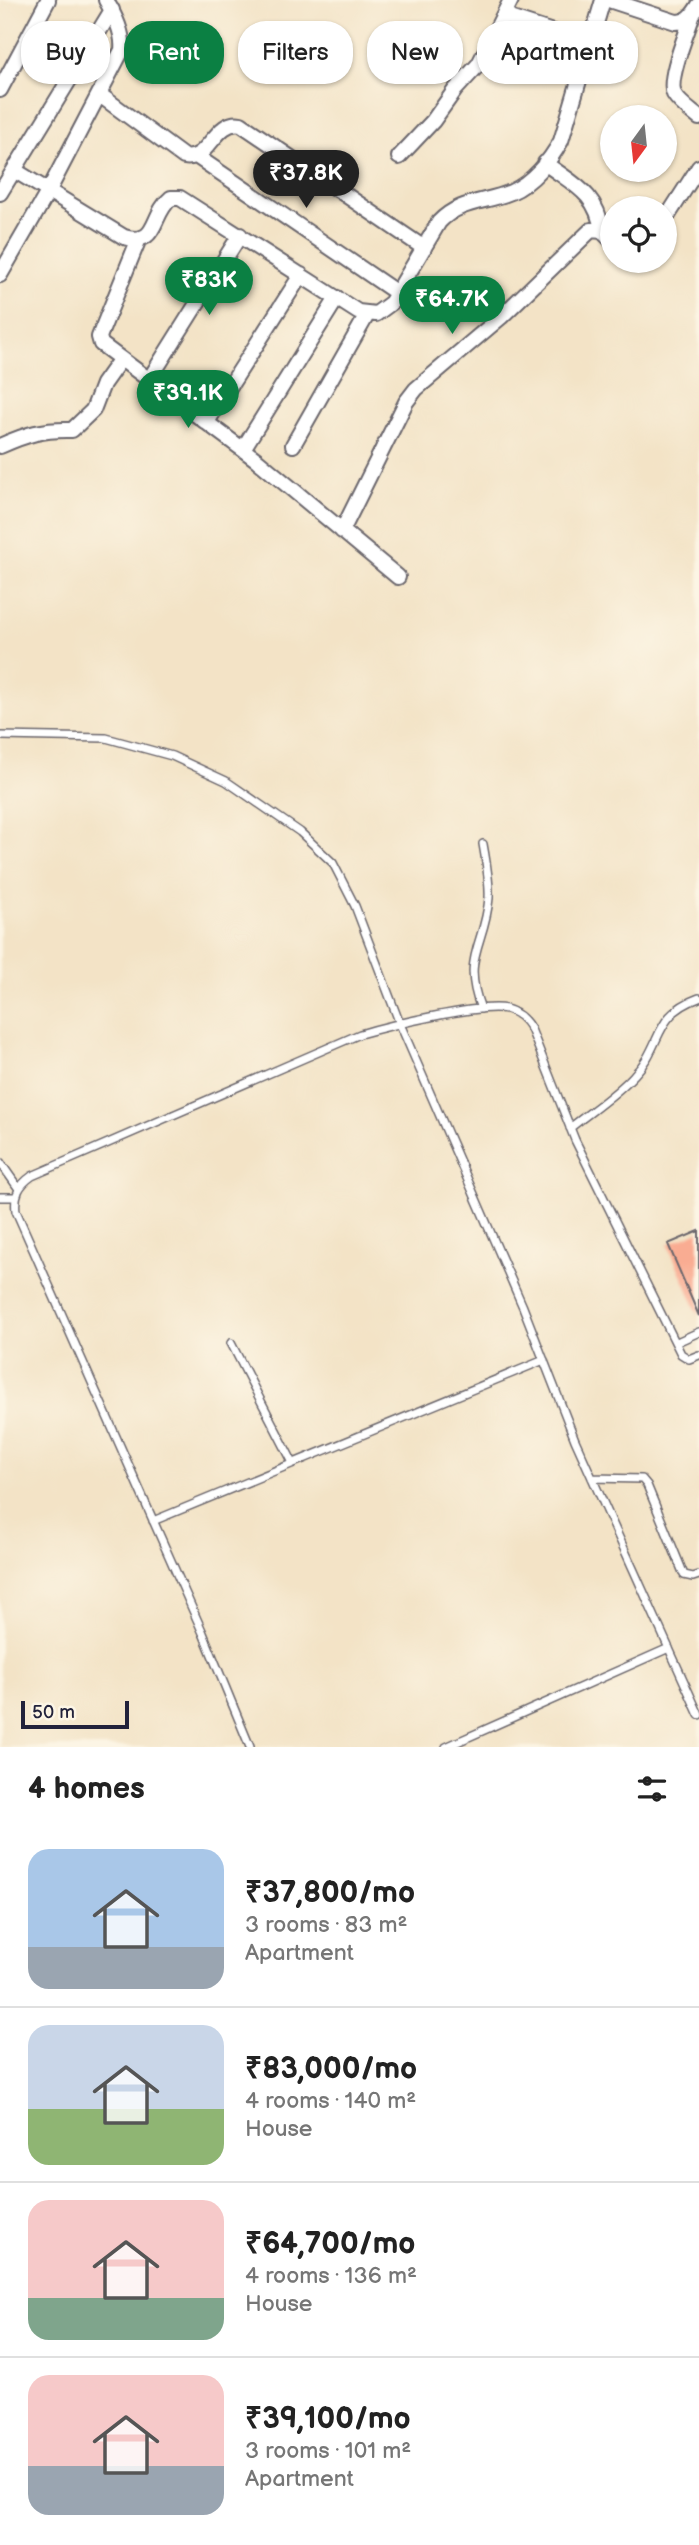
<!DOCTYPE html>
<html lang="en">
<head>
<meta charset="utf-8">
<style>
	:root { --surface:#fff; --page:#f6f6f6; --text:#222; --muted:#767676; --line:#e0e0e0; --accent:#0b8043 }
	body { margin:0; font-family:"Balsamiq Sans",sans-serif; background:var(--page); color:var(--text); height:100vh; display:flex; flex-direction:column; font-size:26px; white-space:nowrap }
	* { box-sizing:border-box; margin:0 }
	p { font-size:23px; color:var(--muted) }
	.icon { flex:none; width:38px; height:38px; fill:none; stroke:currentColor; stroke-width:2; stroke-linecap:round; stroke-linejoin:round }
	.map { position:relative; height:1747px; overflow:hidden }
	.drawer { display:flex; flex-direction:column; background:var(--surface); flex:1 }
	.drawer>* { flex:none }
	.guide { position:absolute; left:21px; top:21px; width:658px; height:63px; display:flex; gap:14px }
	.needle { width:46px; rotate:195deg }
	.tools { position:absolute; left:600px; top:105px; display:grid; gap:14px }
	.tools a { display:grid; place-items:center; width:77px; height:77px; border-radius:50%; background:var(--surface); box-shadow:0 2px 5px #0004; font-size:35px }
	.scale { position:absolute; left:21px; bottom:18px; width:108px; box-sizing:border-box; padding-left:7px; border:4px solid #22223b; border-top:0; font-size:19px; line-height:24px; white-space:nowrap; color:#22223b; -webkit-text-stroke:5px #fcf5e5; paint-order:stroke }
	.price { position:absolute; translate:-50% -60px; padding:0 16px; border-radius:24px; background:var(--accent); color:#fff; font-size:23px; line-height:46px; filter:drop-shadow(0 2px 4px #0008) }
	.price::after { content:''; position:absolute; left:50%; top:42px; width:21px; height:16px; margin-left:-10px; background:inherit; clip-path:polygon(0 0,100% 0,50% 100%) }
	.price.current { background:#222; color:#fff }
	ul { padding:0; list-style:none }
	li { display:flex; align-items:center; gap:21px; height:175px; padding:0 28px }
	li+li { border-top:2px solid var(--line) }
	li span { display:grid; place-items:center; flex:none; width:196px; height:140px; border-radius:21px; color:#555 }
	li>.icon { margin-inline-start:auto }
	span .icon { width:84px; height:84px; fill:#fffc; stroke-width:1 }
	li b { font-size:30px }
	h2 { display:flex; justify-content:space-between; align-items:center; height:84px; padding:0 28px; font-size:30px }
	.chip { padding:0 24px; border-radius:28px; background:var(--surface); box-shadow:0 2px 5px #0004; font-size:24px; line-height:63px }
	.chip.current { background:var(--accent); color:#fff }
	.map>svg:first-child { display:block }
	.building { fill:#f9ac92 }
	.lines { fill:none; stroke-linecap:round; stroke-linejoin:round }
	.service-casing { stroke:#6b666c; stroke-width:10 }
	.minor-casing { stroke:#6b666c; stroke-width:18 }
	.service { stroke:#fff; stroke-width:7 }
	.minor { stroke:#fff; stroke-width:14 }
</style>
</head>
<body>
<div class="map">
<svg width="699" height="1747" viewBox="0 0 699 1747">
	<rect width="100%" height="100%" fill="#fcf5e5"/>
	<filter id="ink" filterUnits="userSpaceOnUse"><feTurbulence type="fractalNoise" baseFrequency=".0143" numOctaves="2"/><feDisplacementMap in="SourceGraphic" scale="14" xChannelSelector="R" yChannelSelector="G"/><feConvolveMatrix kernelMatrix="1 2 1 2 8 2 1 2 1" color-interpolation-filters="sRGB"/></filter>
	<filter id="wash" filterUnits="userSpaceOnUse"><feTurbulence type="fractalNoise" baseFrequency=".00686" numOctaves="4" result="noise"/><feDisplacementMap in="SourceGraphic" scale="28" xChannelSelector="R" yChannelSelector="G"/><feGaussianBlur stdDeviation="1.57" result="paint"/><feColorMatrix in="noise" values="0 0 0 0 0 0 0 0 0 0 0 0 0 0 0 0 0 1.4 0 .05"/><feComposite in="paint" operator="in"/></filter>
	<g filter="url(#wash)">
		<rect width="100%" height="100%" fill="#f3e3c6"/>
		<g id="blocks">
			<path class="building" d="M699,1231V1316L668,1244Z"/>
		</g>
	</g>
	<g filter="url(#ink)">
		<use href="#blocks" fill-opacity="0" stroke="#6b666c" stroke-width="2"/>
		<g class="lines">
			<defs>
				<path id="service" d="M0,736L106,738L172,756L226,781L300,832L333,863L355,906L400,1024L523,1307L575,1440L699,1715
					M481,1009C461,957 485,945 489,898C490,881 486,862 483,844
					M570,1128C591,1111 616,1095 634,1075C664,1044 652,1015 699,998
					M0,1162L19,1189
					M0,1197H16
					M677,1342L699,1332
					M231,1343L293,1463
					M592,1478L642,1479L647,1485L684,1575L693,1577L699,1575
					M153,1521L544,1360
					M250,1747L203,1633L16,1211C14,1195 19,1185 32,1176L360,1034C387,1026 481,1003 506,1009C518,1012 525,1019 531,1029L575,1140L681,1354L689,1359L699,1355
					M446,1747L669,1648"/>
				<path id="minor" d="M609,0L676,22C688,22 693,15 699,5
					M503,16L590,44
					M692,17C687,33 667,79 674,94C679,103 691,111 699,118
					M0,90L48,0
					M100,95L184,157C210,162 214,119 241,124L424,248
					M196,156L397,293
					M399,157L433,121L455,90L479,64L511,0
					M545,163C574,185 597,193 602,231
					M14,170L124,237C159,247 150,215 171,198H180L358,312L376,314L391,303L439,222C460,200 485,203 511,192C532,183 550,161 561,141L603,0
					M0,193L112,10
					M665,220L699,167
					M138,241L99,337L101,344L257,460L398,577
					M0,275L48,192L122,50C124,33 114,15 106,0
					M149,380L240,235
					M207,422L301,275
					M293,445L367,315
					M0,446C27,434 43,429 72,430L93,410L103,384L120,360
					M243,449L337,298
					M342,531L406,402L416,389L501,317L591,230L602,231L612,241"/>
			</defs>
			<use href="#service" class="service-casing"/>
			<use href="#minor" class="minor-casing"/>
			<use href="#service" class="service"/>
			<use href="#minor" class="minor"/>
		</g>
	</g>
</svg>
<div class="tools">
<a><svg class="needle" viewBox="-14 -14 28 28"><path d="M0-13l5 13h-10z" fill="#e53935"/><path d="M0 13l5-13h-10z" fill="#767676"/></svg></a>
<a><svg class="icon" aria-label="locate" viewBox="0 0 24 24"><circle cx="12" cy="12" r="6"/><path d="M12 2v4M12 18v4M2 12h4M18 12h4"/></svg></a>
</div>
<div class="scale">50 m</div>
<b class="price current" style="left:306px;top:210px">₹37.8K</b>
<b class="price" style="left:209px;top:317px">₹83K</b>
<b class="price" style="left:452px;top:336px">₹64.7K</b>
<b class="price" style="left:188px;top:430px">₹39.1K</b>
<div class="guide">
<a class="chip">Buy</a>
<a class="chip current">Rent</a>
<a class="chip">Filters</a>
<a class="chip">New</a>
<a class="chip">Apartment</a>
</div>
</div>
<section class="drawer">
<h2>4 homes<svg class="icon" aria-label="filters" viewBox="0 0 24 24"><path d="M4 7h16M4 17h16"/><circle cx="9" cy="7" r="2"/><circle cx="15" cy="17" r="2"/></svg></h2>
<ul>
<li><span style="background:linear-gradient(#a9c7e8 70%,#9aa5b1 0)"><svg class="icon" aria-label="home" viewBox="0 0 24 24"><path d="M3 11l9-7 9 7M6 9v11h12V9"/></svg></span><div><b>₹37,800/mo</b><p>3 rooms · 83 m²</p><p>Apartment</p></div></li>
<li><span style="background:linear-gradient(#c9d6e8 60%,#8fb573 0)"><svg class="icon" aria-label="home" viewBox="0 0 24 24"><path d="M3 11l9-7 9 7M6 9v11h12V9"/></svg></span><div><b>₹83,000/mo</b><p>4 rooms · 140 m²</p><p>House</p></div></li>
<li><span style="background:linear-gradient(#f6c9c9 70%,#7fa58c 0)"><svg class="icon" aria-label="home" viewBox="0 0 24 24"><path d="M3 11l9-7 9 7M6 9v11h12V9"/></svg></span><div><b>₹64,700/mo</b><p>4 rooms · 136 m²</p><p>House</p></div></li>
<li><span style="background:linear-gradient(#f6c9c9 65%,#9aa5b1 0)"><svg class="icon" aria-label="home" viewBox="0 0 24 24"><path d="M3 11l9-7 9 7M6 9v11h12V9"/></svg></span><div><b>₹39,100/mo</b><p>3 rooms · 101 m²</p><p>Apartment</p></div></li>
</ul>
</section>
</body>
</html>
